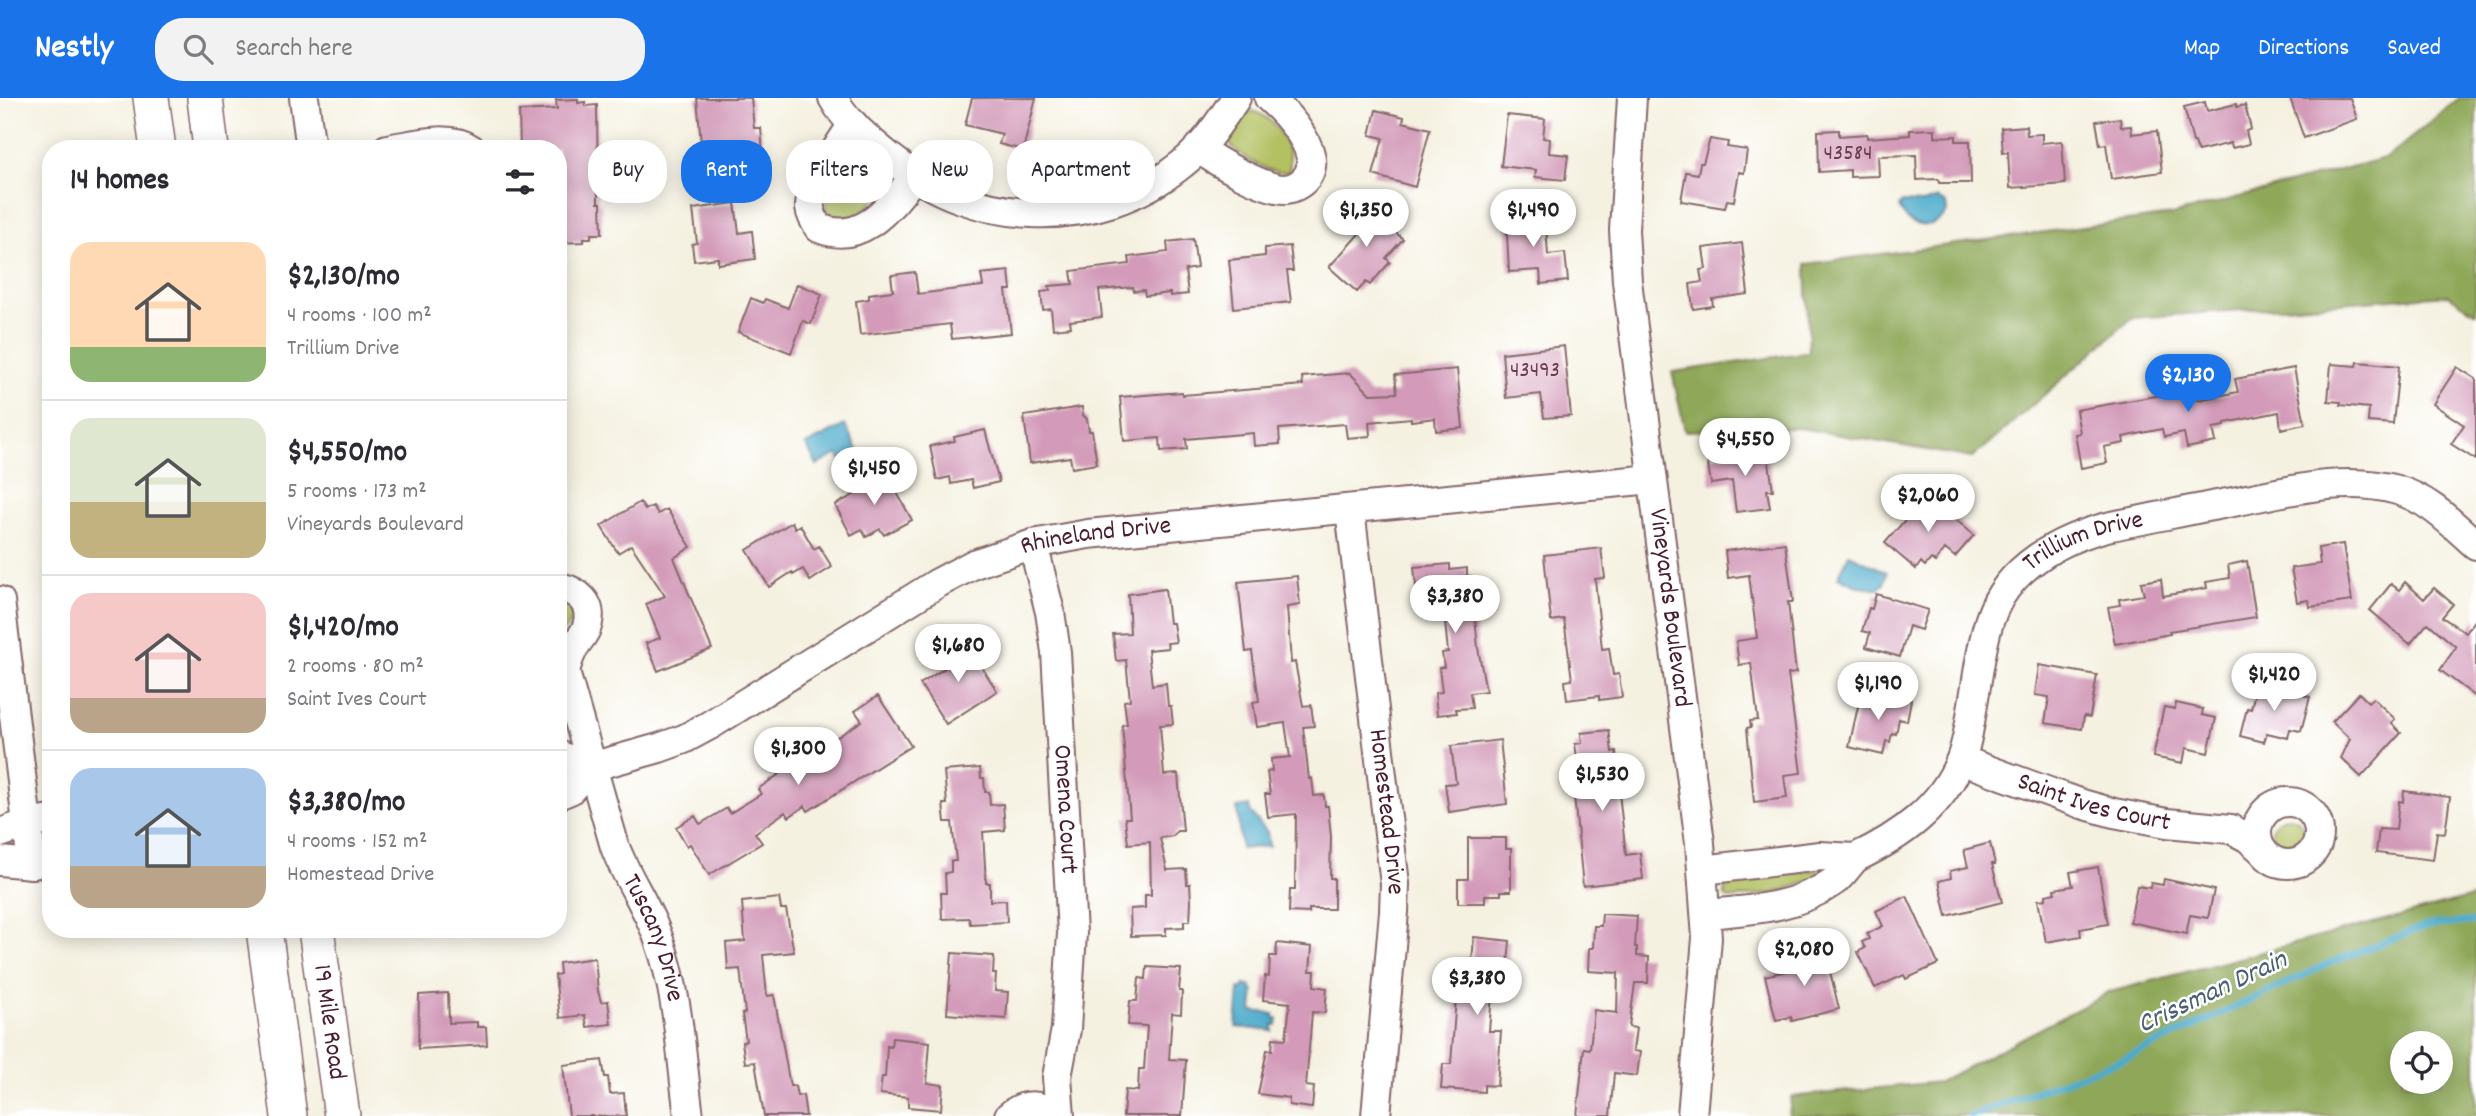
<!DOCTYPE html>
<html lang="en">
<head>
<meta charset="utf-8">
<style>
	:root { --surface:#fff; --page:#f2f2f3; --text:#2b2b33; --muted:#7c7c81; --line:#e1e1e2; --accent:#1a73e8 }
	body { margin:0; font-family:Dekko,sans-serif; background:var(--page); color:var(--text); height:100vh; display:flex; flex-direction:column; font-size:26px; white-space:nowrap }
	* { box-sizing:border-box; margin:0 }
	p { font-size:23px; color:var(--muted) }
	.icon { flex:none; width:38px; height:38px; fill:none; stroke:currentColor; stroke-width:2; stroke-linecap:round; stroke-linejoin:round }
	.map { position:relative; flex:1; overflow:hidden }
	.side { position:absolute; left:42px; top:42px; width:525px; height:798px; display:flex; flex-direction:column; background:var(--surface); border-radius:28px; box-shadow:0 4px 18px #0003 }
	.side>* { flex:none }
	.hud { position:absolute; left:588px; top:42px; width:665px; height:63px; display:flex; gap:14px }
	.buttons { position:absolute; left:2390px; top:933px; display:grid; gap:14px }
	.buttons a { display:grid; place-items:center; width:63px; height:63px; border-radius:50%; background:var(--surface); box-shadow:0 4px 18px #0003; font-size:35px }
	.price { position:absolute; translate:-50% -60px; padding:0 16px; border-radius:24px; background:#fff; color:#222; font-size:23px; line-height:46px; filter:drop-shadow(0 2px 4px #0008) }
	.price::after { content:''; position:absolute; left:50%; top:42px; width:21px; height:16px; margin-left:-10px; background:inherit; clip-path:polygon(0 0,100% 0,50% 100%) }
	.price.on { background:var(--accent); color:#fff }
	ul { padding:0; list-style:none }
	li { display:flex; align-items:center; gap:21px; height:175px; padding:0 28px }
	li+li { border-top:2px solid var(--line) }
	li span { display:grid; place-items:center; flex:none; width:196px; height:140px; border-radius:21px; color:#555 }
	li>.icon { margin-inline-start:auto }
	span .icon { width:84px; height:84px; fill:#fffc; stroke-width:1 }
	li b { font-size:30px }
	h2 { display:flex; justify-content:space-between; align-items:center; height:84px; padding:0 28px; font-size:30px }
	.pill { padding:0 24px; border-radius:28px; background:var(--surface); box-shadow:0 4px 18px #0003; font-size:24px; line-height:63px }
	.pill.on { background:var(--accent); color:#fff }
	header { display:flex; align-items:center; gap:42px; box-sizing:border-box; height:98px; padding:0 35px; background:var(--accent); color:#fff }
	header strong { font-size:33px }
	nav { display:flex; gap:38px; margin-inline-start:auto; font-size:24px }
	.search { width:490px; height:63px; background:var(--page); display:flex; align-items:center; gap:18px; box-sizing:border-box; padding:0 24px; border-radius:28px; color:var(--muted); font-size:26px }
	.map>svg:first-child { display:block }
	.green { fill:#b3c163; stroke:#7e7047; stroke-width:2 }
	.forest { fill:#8ea759; stroke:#6c6342; stroke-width:2; fill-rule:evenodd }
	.water { fill:#4dabcb; stroke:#4c657b; stroke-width:2 }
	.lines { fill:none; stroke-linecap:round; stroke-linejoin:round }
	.stream { stroke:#4dabcb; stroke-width:7 }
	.building { fill:#d39bb9 }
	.minor-casing { stroke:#86686b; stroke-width:32 }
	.major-casing { stroke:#86686b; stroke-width:38 }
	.minor { stroke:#fff; stroke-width:28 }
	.major { stroke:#fff; stroke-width:35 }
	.labels { text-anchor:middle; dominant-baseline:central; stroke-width:5; stroke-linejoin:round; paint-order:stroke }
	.number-label { font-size:23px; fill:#6c3e4e }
	.street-label { font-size:26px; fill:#4a1f2b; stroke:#fff }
	.water-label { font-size:28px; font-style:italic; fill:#4b5e73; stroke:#fff }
</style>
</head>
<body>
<header>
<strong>Nestly</strong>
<div class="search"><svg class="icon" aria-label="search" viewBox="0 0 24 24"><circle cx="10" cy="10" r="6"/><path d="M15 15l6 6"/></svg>Search here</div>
<nav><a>Map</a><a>Directions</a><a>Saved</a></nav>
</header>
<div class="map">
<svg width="2476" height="1018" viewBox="0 0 2476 1018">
	<rect width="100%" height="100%" fill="#fff"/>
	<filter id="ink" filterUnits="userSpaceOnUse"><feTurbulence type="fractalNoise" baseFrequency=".0143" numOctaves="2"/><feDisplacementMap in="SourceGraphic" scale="14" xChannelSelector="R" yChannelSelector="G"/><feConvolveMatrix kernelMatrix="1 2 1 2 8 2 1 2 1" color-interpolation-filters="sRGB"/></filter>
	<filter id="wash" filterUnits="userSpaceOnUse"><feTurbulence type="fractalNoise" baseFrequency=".00686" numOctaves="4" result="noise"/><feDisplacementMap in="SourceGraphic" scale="28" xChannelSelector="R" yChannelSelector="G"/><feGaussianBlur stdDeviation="1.57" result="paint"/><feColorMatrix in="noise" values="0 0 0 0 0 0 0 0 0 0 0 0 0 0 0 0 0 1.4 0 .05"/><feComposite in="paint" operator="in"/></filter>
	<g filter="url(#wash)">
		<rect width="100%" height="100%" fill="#f5f1e1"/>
		<path class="green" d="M1252,13C1274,17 1295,51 1289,73C1273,79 1239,58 1229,45L1245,17Z
			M858,66C869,68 876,76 882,85C876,110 857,120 833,124L825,109C830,92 842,73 858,66Z
			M558,502L568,504C579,517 570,529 558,537Z
			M2272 735a16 16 0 1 1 32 0a16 16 0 1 1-32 0Z
			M1817,772L1820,775L1816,781L1775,795L1729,801L1725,798L1724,786L1728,782Z"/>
		<path class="forest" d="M2459,0H2476V215L2448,197L2132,220L1972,360L1800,330L1685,333L1672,274L1809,254L1806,166L2172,117L2388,59Z
			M2476,798V1018H1789L1791,999L1939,984L2110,894ZM2403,945H2441V984H2403Z"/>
		<path class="water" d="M1938,100L1946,106L1947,114C1932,134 1909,131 1899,109L1902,104L1923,105Z
			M2197,265L2202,271L2199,279L2186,281L2180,286L2168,284L2166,273L2175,268Z
			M845,327L860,357L843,365L838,356L817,367L806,347Z
			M1849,456L1887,474L1884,486L1878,491L1855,487L1838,479Z
			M1249,708L1250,714L1267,734L1269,748L1241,751L1237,710Z
			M1244,887L1251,888V892L1254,893L1252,913L1274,916V920H1278L1277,927H1273V933L1236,929L1239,891L1243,892Z"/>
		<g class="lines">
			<path class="stream" d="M1971,1018L2124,961L2332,864L2426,828L2476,823"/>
		</g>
		<g id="blocks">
			<path class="building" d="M697,0H751L754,30H761L763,55L740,57V53L702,57Z
				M972,0H1036L1023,52L999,46L1002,36L965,27Z
				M2290,0H2350L2357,21L2304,40Z
				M578,1V5L585,4V8L597,7L598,105H601L602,136H591V140H584V144L558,145V51H520L519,13L557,11L556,2Z
				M2205,4L2207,13L2236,6L2237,9L2245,7L2251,31L2246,33L2249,46L2232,50L2231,45L2198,53L2195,44H2193L2184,9Z
				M1376,12L1404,19L1403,24L1430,31L1415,89L1373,77L1383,40L1370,37Z
				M1507,17L1545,21L1543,40L1550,41L1549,55L1568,57L1565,82L1535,79L1536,72L1501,68Z
				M2120,20L2121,29L2131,28L2132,36L2157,33L2162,74L2111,81L2106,46L2100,47L2096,23Z
				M2026,28L2027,37L2042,36V45L2062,43L2065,86L2010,90L2008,54L2003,55L2001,30Z
				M1935,31V39L1956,38V43H1970L1971,85H1939L1938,81L1917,82L1916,57L1878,58L1879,78L1850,79V72L1819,74L1818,33L1839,32V38L1867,36V40L1910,37V32Z
				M1710,41L1728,44L1727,49L1747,52L1744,75L1739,74L1734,103L1727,102L1725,110L1681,103L1686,74L1698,76L1700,65H1703Z
				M1361,104L1403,141L1386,160L1390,164L1370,187L1366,184L1357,194L1329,169L1359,136L1344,123Z
				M735,105L739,135L752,133L755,161L718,166V160L694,163L692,146L697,145L693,111Z
				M1541,114L1542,129L1546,128L1548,157L1565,155L1568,183L1541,186L1540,172L1509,174L1506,117Z
				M1193,141L1197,170L1185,172L1188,196L1170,198V195L1145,198L1144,192L1134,193L1133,189L1099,192L1102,219L1070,223L1071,229L1053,231L1051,211L1043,212L1041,194L1050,193L1049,188L1073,186L1071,173L1130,166L1129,159L1168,154L1167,144Z
				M1742,145L1748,196L1712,201L1713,208L1693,211L1690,186L1702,184L1700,172L1706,171L1703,150Z
				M1290,148L1293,173H1287L1291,204L1234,210L1229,162L1265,158V150Z
				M1009,173L1011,192H1006L1011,235L952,241L950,226L860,237L856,203L869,201V196L893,193L891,177L915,174L918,196L983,188L981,176Z
				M797,186L822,196L811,226L803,223L791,255L738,234L751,200L763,205L765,201L788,210Z
				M1564,248L1571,318L1544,320L1541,296L1506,300L1502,255Z
				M2358,264L2399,268L2393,326L2368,324L2369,310L2340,307L2341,304L2328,303L2331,266L2357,268Z
				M2457,269L2476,281V362L2451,346L2464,327L2433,306Z
				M2294,270L2305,326L2281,331L2279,314L2225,325V328L2213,330L2216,344L2187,350L2184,335L2164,339L2162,331L2123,339L2124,345L2104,349L2107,365L2081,370L2075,336L2080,335L2076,312L2196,291L2198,302L2238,294L2235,281Z
				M1457,271L1463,330L1436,333L1435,320L1411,323V320L1369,324L1370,338L1347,340L1345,326L1279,331L1280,346L1254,348L1253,335L1186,341L1187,351L1161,353L1160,340L1124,343L1120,299L1182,294L1183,297L1303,287L1302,279L1350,275L1370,296L1397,295L1395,277Z
				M1082,309L1083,317L1087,321L1089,333H1092L1097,366L1072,370L1070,359L1030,365L1024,318Z
				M985,332L999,384L973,390L971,382L951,386L950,379L937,382L930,348L955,343L954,339Z
				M1767,351L1773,392H1767L1770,410L1736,414L1732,383L1711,386L1707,360Z
				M884,371L912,422L884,437L880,431L866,439L862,431L851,437L835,407L856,396L854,393L865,386L863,382Z
				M1926,396L1974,437L1955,459L1945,451L1935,464L1931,461L1925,468L1921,464L1916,471L1885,445L1905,422V415L1911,407H1918Z
				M640,404L645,412L653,408L658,416L667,411L691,449L674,460L712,551L658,573L646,545L660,540L646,506L665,498L631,447L618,455L601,428Z
				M792,424L795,430L800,427L814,451L819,448L832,469L810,483L803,471L793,477L792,474L769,489L747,452Z
				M1785,445L1793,504H1788L1796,575L1788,576L1801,675L1784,677L1787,700L1754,704L1747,630L1751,629L1750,623L1758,622L1751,565L1739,567L1736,543L1757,540L1749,477L1728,480L1725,453Z
				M2343,446L2352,503L2310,509L2309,502L2297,504L2291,470L2320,466L2318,450Z
				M1601,450L1605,480L1595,481L1602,551L1609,550L1613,577L1619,576L1622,599L1599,602V598L1567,602L1565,583L1572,582L1564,521L1551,523L1544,457Z
				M2247,463L2256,519L2169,533L2170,536L2115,546L2108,509L2120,507L2119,501L2144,497L2141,484L2161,481L2163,498L2207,490L2206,484L2230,480L2228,467Z
				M1450,466V472L1467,470V478H1471L1478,550L1486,593L1470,595L1472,610L1456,611L1457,615L1437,617L1435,595L1442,594L1439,570L1444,569L1442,555L1448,554L1444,514L1439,515L1437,505L1434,506V495L1417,497L1414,469Z
				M1297,478L1300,507L1287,509L1291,565L1295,564L1303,608L1311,607L1314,628L1303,629L1309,681L1312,680L1314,698L1324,697L1325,708H1328L1331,739L1330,780H1334V811H1309V815L1289,814L1290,792H1295L1296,716L1268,719L1265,696H1270L1267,674L1272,673L1271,661L1290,659L1285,625L1257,629L1253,604L1259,603L1252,553L1246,554L1238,484Z
				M2405,484L2424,501L2434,490L2453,506L2442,519L2466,535L2476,521V599L2440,572L2456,549L2428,525L2410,546L2370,512L2391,486L2399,492Z
				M1165,491L1169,525H1173L1176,544L1167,545L1168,550L1148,552L1152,587L1166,585L1168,608H1171L1173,626L1160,627L1164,677L1178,676L1183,733H1177L1173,738L1160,740L1167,772L1186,771L1187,786H1190L1191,804L1190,823H1184V829L1166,830V837L1131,838L1130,811L1145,810V797H1151L1150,744L1128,746L1125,720H1130L1122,627L1127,626L1124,603L1130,602L1126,562L1116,563L1113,536L1130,535L1128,496Z
				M1876,496L1928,512L1921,532L1909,528L1900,559L1866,549L1870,535L1862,533L1869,510L1872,511Z
				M965,543L997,593L946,626L920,586L948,568L942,558Z
				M2039,567L2097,577L2090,619L2084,618L2082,631L2045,625L2049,599L2035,597Z
				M2257,585L2310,599L2301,633L2290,631L2288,640L2267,635L2264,644L2240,638L2247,610L2251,611Z
				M1861,595L1889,601L1890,597L1911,602L1907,623L1899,621L1896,636L1892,635L1890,644L1886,643L1883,657L1849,649Z
				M2359,595L2368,604L2373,600L2395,621L2391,625L2401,635L2361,679L2341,660L2350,641L2332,624Z
				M878,598L911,648L808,713L805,708L789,719L785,714L755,735L762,745L709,777L690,746L687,748L676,729L695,718L700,726L727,710L730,715L761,696L758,691L781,675L778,670L802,655L805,660L862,623L855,613Z
				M2176,605L2203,611L2202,617L2216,620L2208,655L2186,650L2183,665L2153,659L2164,609L2175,611Z
				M1609,632L1612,654L1616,653L1618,670L1630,669L1633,693L1619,695L1626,757L1640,755L1643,781L1583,788L1571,668L1578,667L1575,646L1582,645L1581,635Z
				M1500,642L1507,706L1449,714L1445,686L1456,685L1451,648Z
				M980,670L981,680H984L985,694H989L990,707L1003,706L1005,732L983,734L986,785H990V803L1006,802L1007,824L970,826L969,820L942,821L941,795H946L945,775L951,774V763H956L952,724H945L943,706H947L944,673Z
				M2404,693L2450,699L2445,735L2437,734L2433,762L2376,755L2379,731L2396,732L2399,703L2403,704Z
				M1468,740H1506V751H1511V793H1501V797H1485V805H1458V781H1468Z
				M1990,745L1995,766H1992L2002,804L1947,818L1939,783L1951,780L1950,773L1968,769L1964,752Z
				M2098,769L2108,826L2080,831L2081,838L2046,844L2038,802L2046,801V797L2055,795L2054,791L2073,788L2070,774Z
				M2164,781L2214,792L2208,820L2190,817L2186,836L2130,824L2137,788L2150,790L2151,785L2163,787Z
				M1907,798L1938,866L1906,881L1904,877L1875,890L1858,854L1865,850L1862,844L1869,841L1867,836L1883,828L1876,813Z
				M779,800L781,811H786L794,854L763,857L767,898L774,897L790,988H795L797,998L803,997L806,1018H764L755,964L745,965L742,944L746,943L742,916L745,915L740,871L728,872L726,845L745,843L742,804Z
				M1602,816L1637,818L1635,849H1637V858L1649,859L1648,885H1635L1629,929L1636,930L1633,953L1640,954L1637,978L1614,975L1610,1018H1577L1584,950L1590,951L1594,912L1617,915L1618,875L1588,873L1589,850H1593L1594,828H1601Z
				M1474,839L1510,843L1507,876L1513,877L1512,895L1500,894V897H1492L1489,933H1501L1497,988L1484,987V994L1441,991L1443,966H1451L1456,899L1447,898L1449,874L1466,875L1467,864H1472Z
				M1277,845L1312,849L1310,873H1315L1314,888L1327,890L1325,915L1312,914L1306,988L1314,989L1312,1010L1289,1007V1000L1258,996L1267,952H1272L1273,940L1286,941L1290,905L1263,902L1265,878L1269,879L1270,858H1276Z
				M1824,849L1839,911L1792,923L1791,919L1776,922L1765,878L1799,870L1795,856Z
				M952,855L994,858L993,876H996L995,893L1008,894L1006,921L947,916Z
				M595,860L598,893L601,904L608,903L611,926L587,929L585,917L560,920L555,877L560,876L559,865Z
				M1147,869L1181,871L1179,893H1182L1181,916L1172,915L1169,961L1186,962L1182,1018H1123L1125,992L1138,993L1139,971H1144L1147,928L1128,927L1130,903H1137L1139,880L1146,881Z
				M448,895L449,925L477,924V929H486L487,947L418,951L419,897Z
				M892,940L930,944L927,985L943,987L941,1012L908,1009V999L880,996L882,979H885L887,948L891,949Z
				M602,962L605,979H608L610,996L624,995L626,1018H569L563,967Z"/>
		</g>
	</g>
	<g filter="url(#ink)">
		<use href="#blocks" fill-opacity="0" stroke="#86686b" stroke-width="2"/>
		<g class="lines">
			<defs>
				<g id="minor">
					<path d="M304,0L311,51"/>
					<path d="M833,0C846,24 871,44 892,61C974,130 1098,135 1182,66C1204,49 1220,23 1236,0"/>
					<path id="s1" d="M1632,0L1624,132L1627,183L1700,745L1707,840L1692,1018"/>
					<path d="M853,26C842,43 808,91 810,110C811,117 815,124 819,130C862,148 889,110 914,79"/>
					<path d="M1198,50C1215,63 1265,92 1286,91C1295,90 1304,84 1308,77C1322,53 1286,15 1269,0"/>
					<path d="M387,51C413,47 449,36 471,51"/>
					<path id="s2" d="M1350,412L1395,786L1394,814L1376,1018"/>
					<path id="s3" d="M1033,446L1050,514L1056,554L1072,835L1066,931L1057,979L1060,1018"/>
					<path d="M558,489C578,492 594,506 587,528C585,536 579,541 575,548C570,556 567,565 565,574"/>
					<path d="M0,503L32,766"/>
					<path id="s4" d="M558,569L565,574L615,749C627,781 648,809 659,842C679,897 681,960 689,1018"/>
					<path d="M558,657L591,669"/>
					<path id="s5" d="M1961,662L2082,706L2114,715L2167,725L2231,731L2248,740L2262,752"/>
					<path id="s6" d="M558,697L570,692L591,669L659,650L684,641L710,627L936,486L974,466L1033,446L1088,436L1652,381"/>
					<circle cx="2288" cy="735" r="31"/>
					<path d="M0,735L26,726L51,722"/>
					<path id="s7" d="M1855,760C1899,739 1942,710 1961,661C1969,640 1971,616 1975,594C1979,570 1982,544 1990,521C2007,469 2061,440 2111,428C2153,420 2195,411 2238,403C2288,393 2346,377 2397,392C2429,401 2452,426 2476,447"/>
					<path d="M0,763L32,766L49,763"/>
					<path d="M1703,772L1820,758L1855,760C1848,768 1841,779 1833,784C1796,810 1750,812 1707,816"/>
					<path d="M1009,1018C1024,1005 1040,1005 1056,1018"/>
				</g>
				<g id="major">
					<path d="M151,0L158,51"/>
					<path d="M205,0L211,51"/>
					<path d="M264,831L289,1018"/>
					<path id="s8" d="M316,831L342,1018"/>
				</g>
			</defs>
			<use href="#minor" class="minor-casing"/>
			<use href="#major" class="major-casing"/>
			<use href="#minor" class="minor"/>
			<use href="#major" class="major"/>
		</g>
	</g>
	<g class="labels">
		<g class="number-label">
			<text x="1848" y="56">43584</text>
			<text x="1535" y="273">43493</text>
		</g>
		<g class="street-label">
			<text stroke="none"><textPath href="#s6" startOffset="606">Rhineland Drive</textPath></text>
			<text stroke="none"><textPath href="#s7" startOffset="420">Trillium Drive</textPath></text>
			<text stroke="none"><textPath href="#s1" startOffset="513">Vineyards Boulevard</textPath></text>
			<text stroke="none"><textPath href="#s5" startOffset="140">Saint Ives Court</textPath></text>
			<text stroke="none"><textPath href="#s3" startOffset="268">Omena Court</textPath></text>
			<text stroke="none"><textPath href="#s2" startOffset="304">Homestead Drive</textPath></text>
			<text stroke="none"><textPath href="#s4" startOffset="290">Tuscany Drive</textPath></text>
			<text stroke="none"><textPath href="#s8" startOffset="94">19 Mile Road</textPath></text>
		</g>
		<g class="water-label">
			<text transform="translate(2213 896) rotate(-25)">Crissman Drain</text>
		</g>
	</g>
</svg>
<div class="buttons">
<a><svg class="icon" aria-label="locate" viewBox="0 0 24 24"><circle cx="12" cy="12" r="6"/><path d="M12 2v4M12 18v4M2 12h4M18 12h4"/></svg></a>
</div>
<b class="price" style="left:1366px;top:151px">$1,350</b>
<b class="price" style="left:1533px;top:151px">$1,490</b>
<b class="price on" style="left:2188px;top:316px">$2,130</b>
<b class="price" style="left:1745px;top:380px">$4,550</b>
<b class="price" style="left:874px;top:409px">$1,450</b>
<b class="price" style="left:1928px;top:436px">$2,060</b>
<b class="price" style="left:1455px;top:537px">$3,380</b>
<b class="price" style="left:958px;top:586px">$1,680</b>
<b class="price" style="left:2274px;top:615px">$1,420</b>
<b class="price" style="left:1878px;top:624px">$1,190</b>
<b class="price" style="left:798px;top:689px">$1,300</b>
<b class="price" style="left:1602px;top:715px">$1,530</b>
<b class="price" style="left:1804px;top:890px">$2,080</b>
<b class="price" style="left:1477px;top:919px">$3,380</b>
<div class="hud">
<a class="pill">Buy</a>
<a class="pill on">Rent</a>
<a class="pill">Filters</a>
<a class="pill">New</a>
<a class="pill">Apartment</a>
</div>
<section class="side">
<h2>14 homes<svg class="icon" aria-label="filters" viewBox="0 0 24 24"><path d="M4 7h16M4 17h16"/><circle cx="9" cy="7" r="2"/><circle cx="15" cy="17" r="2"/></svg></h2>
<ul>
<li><span style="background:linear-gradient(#ffd9b3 75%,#8fb573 0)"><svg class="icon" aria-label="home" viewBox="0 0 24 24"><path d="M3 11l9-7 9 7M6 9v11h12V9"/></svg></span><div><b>$2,130/mo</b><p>4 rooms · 100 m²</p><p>Trillium Drive</p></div></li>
<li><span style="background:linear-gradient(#dfe7d0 60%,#c2b280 0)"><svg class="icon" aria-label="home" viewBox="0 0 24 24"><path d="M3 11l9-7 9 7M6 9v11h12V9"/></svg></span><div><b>$4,550/mo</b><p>5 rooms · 173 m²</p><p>Vineyards Boulevard</p></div></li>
<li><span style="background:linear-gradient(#f6c9c9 75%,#b9a48a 0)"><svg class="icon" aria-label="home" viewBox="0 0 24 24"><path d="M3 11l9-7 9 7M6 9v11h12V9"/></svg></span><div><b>$1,420/mo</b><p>2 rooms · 80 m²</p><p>Saint Ives Court</p></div></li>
<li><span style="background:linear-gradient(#a9c7e8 70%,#b9a48a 0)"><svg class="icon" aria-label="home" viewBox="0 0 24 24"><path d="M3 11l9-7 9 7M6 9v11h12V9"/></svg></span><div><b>$3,380/mo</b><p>4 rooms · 152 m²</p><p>Homestead Drive</p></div></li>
</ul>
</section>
</div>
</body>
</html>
